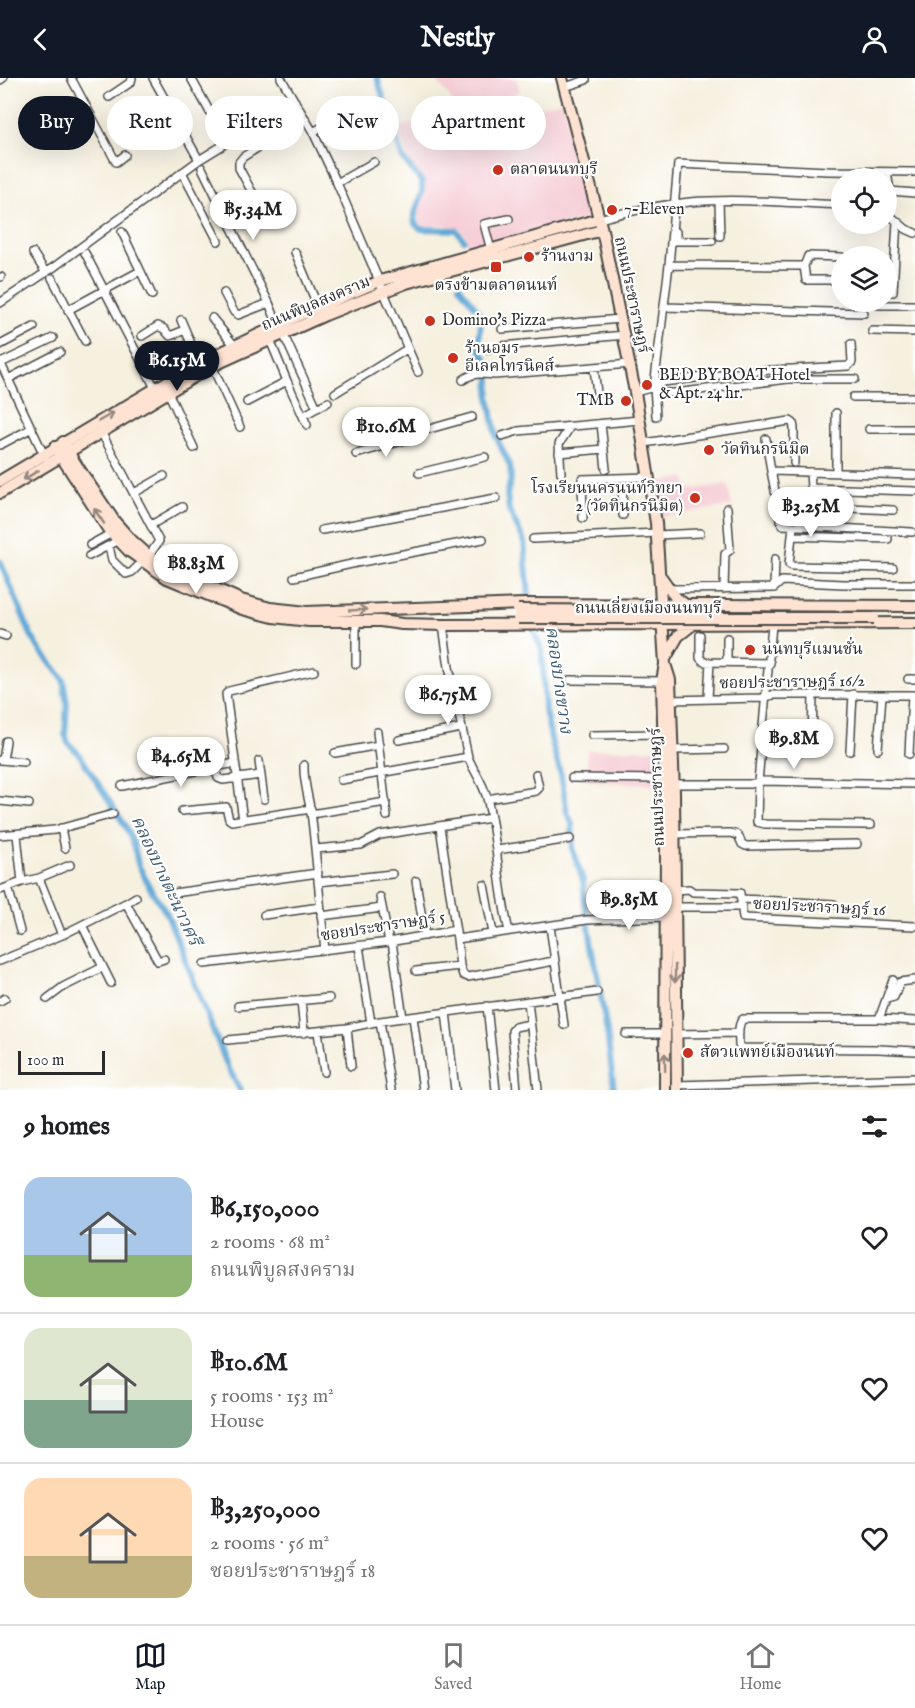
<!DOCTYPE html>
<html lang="en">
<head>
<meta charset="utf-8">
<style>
	:root { --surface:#fff; --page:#f2f2f2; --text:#202124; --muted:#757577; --line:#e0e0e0; --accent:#111827 }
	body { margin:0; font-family:"IM FELL English","Noto Serif Thai",serif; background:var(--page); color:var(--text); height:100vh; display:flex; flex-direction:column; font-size:22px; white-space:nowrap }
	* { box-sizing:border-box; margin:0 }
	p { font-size:20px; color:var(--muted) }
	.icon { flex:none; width:33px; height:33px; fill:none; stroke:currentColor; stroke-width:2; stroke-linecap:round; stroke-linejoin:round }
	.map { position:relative; height:1012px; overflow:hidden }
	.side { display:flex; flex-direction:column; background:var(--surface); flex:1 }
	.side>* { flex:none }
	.guide { position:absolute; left:18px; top:18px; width:600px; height:54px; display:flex; gap:12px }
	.fabs { position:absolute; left:831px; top:90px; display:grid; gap:12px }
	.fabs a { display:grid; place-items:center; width:66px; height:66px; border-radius:50%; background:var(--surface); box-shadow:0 6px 24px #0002; font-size:30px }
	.scale { position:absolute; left:18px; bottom:15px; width:87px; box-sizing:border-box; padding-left:6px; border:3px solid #2b2b2b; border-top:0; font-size:16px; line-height:21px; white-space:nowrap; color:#2b2b2b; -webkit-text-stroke:4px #fff; paint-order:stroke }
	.price { position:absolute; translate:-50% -51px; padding:0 14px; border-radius:21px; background:#fff; color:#222; font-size:20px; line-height:39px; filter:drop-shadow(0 2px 3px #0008) }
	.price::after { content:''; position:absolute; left:50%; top:36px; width:18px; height:14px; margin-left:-9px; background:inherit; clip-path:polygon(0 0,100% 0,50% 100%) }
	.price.selected { background:var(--accent); color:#fff }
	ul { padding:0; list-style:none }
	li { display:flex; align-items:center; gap:18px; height:150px; padding:0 24px }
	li+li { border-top:2px solid var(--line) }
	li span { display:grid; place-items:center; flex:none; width:168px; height:120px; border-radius:18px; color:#555 }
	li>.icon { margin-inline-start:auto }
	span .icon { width:72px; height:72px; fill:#fffc; stroke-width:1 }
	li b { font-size:26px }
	h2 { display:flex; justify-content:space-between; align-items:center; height:72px; padding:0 24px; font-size:26px }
	.pill { padding:0 21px; border-radius:27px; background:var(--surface); box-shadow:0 6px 24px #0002; font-size:21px; line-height:54px }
	.pill.selected { background:var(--accent); color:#fff }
	header { display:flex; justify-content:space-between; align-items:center; height:78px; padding:0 24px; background:var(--accent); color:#fff; font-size:27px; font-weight:800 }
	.tab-bar { display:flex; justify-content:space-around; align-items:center; height:84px; border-top:2px solid var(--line); background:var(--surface); font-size:16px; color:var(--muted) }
	.tab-bar a { display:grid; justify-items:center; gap:3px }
	.tab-bar .selected { color:var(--accent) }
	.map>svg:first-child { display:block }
	.built { fill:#f6cfd7 }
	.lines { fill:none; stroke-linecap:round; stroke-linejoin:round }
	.canal { stroke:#60a8d7; stroke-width:6 }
	.street-casing { stroke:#494946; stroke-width:10 }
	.secondary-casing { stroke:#494946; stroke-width:14 }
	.street { stroke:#fff; stroke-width:7 }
	.secondary { stroke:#fee3d2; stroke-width:10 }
	.secondary-bridge-casing { stroke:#494946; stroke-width:14; stroke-linecap:butt }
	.secondary-bridge { stroke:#fee3d2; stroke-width:10 }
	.oneway { stroke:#94877e }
	.poi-dot { fill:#c8321e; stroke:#fff; stroke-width:2 }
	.labels { text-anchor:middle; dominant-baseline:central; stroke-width:4.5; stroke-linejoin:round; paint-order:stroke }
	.poi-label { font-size:16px; fill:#2b2b2b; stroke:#fff; text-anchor:start }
	.street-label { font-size:16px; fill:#2b2b2b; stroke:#fff }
	.water-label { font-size:18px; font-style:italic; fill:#405d70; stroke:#fff }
</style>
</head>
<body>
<header><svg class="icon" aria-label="back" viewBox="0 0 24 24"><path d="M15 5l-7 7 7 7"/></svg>Nestly<svg class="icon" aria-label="person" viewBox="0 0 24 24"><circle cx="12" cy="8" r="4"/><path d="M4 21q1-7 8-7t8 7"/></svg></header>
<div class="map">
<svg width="915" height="1012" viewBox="0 0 915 1012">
	<rect width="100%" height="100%" fill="#fff"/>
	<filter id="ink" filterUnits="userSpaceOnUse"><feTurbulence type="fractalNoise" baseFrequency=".0167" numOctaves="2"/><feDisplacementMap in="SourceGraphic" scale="12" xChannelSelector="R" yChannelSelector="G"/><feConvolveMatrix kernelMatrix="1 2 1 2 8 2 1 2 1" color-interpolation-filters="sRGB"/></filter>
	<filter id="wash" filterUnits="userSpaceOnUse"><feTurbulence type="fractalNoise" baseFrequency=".008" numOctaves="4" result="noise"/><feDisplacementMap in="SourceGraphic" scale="24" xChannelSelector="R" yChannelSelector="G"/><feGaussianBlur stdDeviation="1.35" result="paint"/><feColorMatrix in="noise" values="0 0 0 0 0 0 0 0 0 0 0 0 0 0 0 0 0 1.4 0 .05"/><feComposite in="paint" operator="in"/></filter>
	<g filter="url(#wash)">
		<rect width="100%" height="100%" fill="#f6f0df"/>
		<path class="built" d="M431,0H516L520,13L511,17L513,22L465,40L438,4Z
			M564,23L590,135L586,140L469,174L466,158L460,151L446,147L423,148L420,146L418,137L426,112L424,105L408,80L396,49L450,39L457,45Z
			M685,399L688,412L728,406L732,428L662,438L658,404Z
			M660,671L662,707L587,703V672Z"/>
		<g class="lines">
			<path class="canal" d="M377,0L402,79L422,104V114L414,139L415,146L421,151L456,152L464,162
				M459,208L477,231L481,241L479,270L487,284L490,302L489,319L496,358L510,388L511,400L507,416L509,432L524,463L530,529
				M0,483L31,557L40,572L63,601L67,626L65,656L68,665L79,676L126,749L134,767L138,786L150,810L167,836L227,987L240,1012
				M533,545L536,559L542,572L545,632L552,666L561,697L567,734L572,745L573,772L583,803L585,827L607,954L614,1012"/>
		</g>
	</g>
	<g filter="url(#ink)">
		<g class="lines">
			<defs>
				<path id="street" d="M71,0L116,84L125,77
					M153,0L199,82
					M191,0L227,65
					M281,0L313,54L337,105L418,294
					M0,2L3,0
					M565,9L586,2V0
					M109,19L131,4L132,0
					M313,54L341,38
					M202,90L269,225L278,247
					M182,94L218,163
					M887,94L890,113L915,115
					M337,105L374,84
					M719,123L720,158
					M259,127L239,90V84L243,79L305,40
					M886,134L906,151L915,155
					M599,141C629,133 660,127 690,124C740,120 791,125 842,127
					M122,154L152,217
					M676,154V163H712
					M491,172L484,146L509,141
					M295,174L318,229
					M33,175L46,195
					M85,175L155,310
					M669,187L804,188L806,202H842
					M804,188L808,178L842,179
					M0,199H1
					M52,200L85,263
					M893,214L897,143
					M224,215L234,234L238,237L269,225
					M0,225L54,189L199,82L295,23
					M878,227H915
					M665,229L864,235
					M68,232L140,193
					M212,240L234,267
					M181,242L190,263V276L195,287
					M502,251L621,241
					M872,253L915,254
					M283,255L317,330L328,324
					M142,258L158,248L164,251L170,258L185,252
					M0,267L34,249
					M488,272L502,268L625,257
					M0,284L45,379
					M1,285L53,260
					M212,288L240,349
					M594,290L597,315
					M8,301L60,274
					M463,302C473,294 482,296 494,297L630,286
					M287,303L307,347
					M168,314L194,370
					M635,314L654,309L663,304L753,293L848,288L852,284L851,266
					M335,315L407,271
					M655,315H675L788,301H855
					M853,319H915
					M247,324L287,303L270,262
					M308,335L317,330
					M836,335V395
					M656,338L654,309L669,187L678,86L828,93L915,94
					M377,346L403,338
					M601,346L606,391
					M869,351H915
					M101,354L159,463L149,478
					M408,357L472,339
					M502,358L518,353L640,342
					M766,361L771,393L915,397
					M644,365L790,343L793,345L794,350V385
					M0,367L32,350
					M559,375L604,371
					M356,376L409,361
					M771,393L782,447L912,454
					M810,394L811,410L915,413
					M419,395L485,379
					M561,395L559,366L570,349
					M622,400L623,437
					M134,415L164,398
					M806,428L893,432
					M583,440L582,401L649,399
					M151,447L182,429
					M793,448L789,486L792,488L893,490
					M801,448L811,410
					M322,452L496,420
					M657,457L700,455
					M792,458L888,461
					M533,461L657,455
					M90,467L112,455
					M109,468L112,482L126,496L132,494L142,484
					M89,478L119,462
					M294,499L356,485L483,461
					M774,510L775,481
					M669,511L774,510L782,503L843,506H915
					M724,511L725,476L730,472L727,430
					M356,543V586
					M443,547L449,589L468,679C474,694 482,702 487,720C498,764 498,810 509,853
					M772,547L758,704L757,744L765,746L871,747
					M0,556L6,558
					M700,557V580L704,584L770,585
					M727,584V560
					M908,601H915
					M570,602L662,603
					M708,620L710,584
					M670,622L762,620L773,617H915
					M377,654L387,738
					M592,657L663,656
					M399,662L461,650
					M878,671L882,617
					M672,672L724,671
					M812,672L813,616
					M850,673L853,616
					M335,675L379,667
					M909,676L912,617
					M0,682L24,684
					M3,682L6,663
					M259,683L264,721
					M304,687C303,705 310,723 312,742C317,785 320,829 325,872
					M216,694L218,700L223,702L261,697
					M572,700L664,701
					M341,702L468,679
					M674,706H750L763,703L915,706
					M122,708L235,685
					M487,721L536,713L539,710L536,696
					M0,723L29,726
					M182,733L226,729L229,741L232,743L311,731
					M311,736L386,724
					M243,742L226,616L229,613L314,593
					M440,749L457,861L587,842L665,839
					M61,750L65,770
					M674,756L730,755L738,757L742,766L746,768L857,766
					M0,757L55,752L113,736
					M17,757L22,804
					M315,771L361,767L380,757L491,740
					M497,772L570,761
					M39,800L70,787
					M416,803L425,858
					M318,804L392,796
					M484,807L493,855
					M8,809L20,853
					M0,812L22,804L39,800L62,857
					M675,812L689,811L693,814L740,815L743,840L915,848
					M174,815L318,795
					M380,819L389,864
					M741,821L834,826
					M126,825L136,819
					M675,829H741
					M264,837L320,829
					M321,838L382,830
					M82,847L111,905
					M550,848L564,947
					M457,861L460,888L463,897L468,899L554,883
					M392,864L403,940
					M359,868L371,945
					M0,883L62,857L126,825L158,883L164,881
					M204,886L389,864L456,852
					M416,893L460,888
					M47,921L63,909L103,889
					M886,921L894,919L900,904L915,902
					M301,922L304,955
					M0,923L5,920
					M528,923L538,1012
					M238,928L329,920
					M487,928L496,1012
					M446,934L455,1012
					M413,939L423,1012
					M879,941L893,902
					M380,943L391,1012
					M915,943L879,941H743C737,946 739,960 739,968L743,970L879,971L915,973
					M347,950L351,988
					M318,954L324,994
					M626,956H665
					M676,956L739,955
					M228,962L347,950L380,943L597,914
					M676,1007L915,1000
					M517,1012L512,953L515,949L530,946"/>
				<path id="secondary" d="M562,0L602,152L635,314L656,445L665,586L662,603L666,761L665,1012
					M63,364L73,382L115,444L130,461L149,478L167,489L241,522L270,530L307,534L524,526L915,528
					M55,369L108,451L129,473L167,500L242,531L273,539L309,543H380L402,546L443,547L915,545
					M0,403L195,287L300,237L380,203L599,141
					M0,415L212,288L325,237L406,205L602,152
					M661,499L676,520L686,527
					M665,581L678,558L692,547
					M666,589L670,602L674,715L677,1012"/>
			</defs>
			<use href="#street" class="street-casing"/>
			<use href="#secondary" class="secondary-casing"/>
			<use href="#street" class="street"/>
			<use href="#secondary" class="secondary"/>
			<defs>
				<path id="secondary-bridge" d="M518,532L682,533
					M518,540H874"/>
			</defs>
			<use href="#secondary-bridge" class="secondary-bridge-casing"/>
			<use href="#secondary-bridge" class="secondary-bridge"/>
		</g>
		<defs><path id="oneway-shaft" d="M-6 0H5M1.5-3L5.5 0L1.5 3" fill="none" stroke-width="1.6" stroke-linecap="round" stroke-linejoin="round" transform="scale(1.5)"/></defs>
		<g class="oneway">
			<use href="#oneway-shaft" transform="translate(106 339) rotate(-30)"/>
			<use href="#oneway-shaft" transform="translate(31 397) rotate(149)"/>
			<use href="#oneway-shaft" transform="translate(99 438) rotate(-124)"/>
			<use href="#oneway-shaft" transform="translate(358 532) rotate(-3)"/>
			<use href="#oneway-shaft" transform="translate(675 896) rotate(90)"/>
			<use href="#oneway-shaft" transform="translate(665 984) rotate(-91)"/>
		</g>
	</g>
	<g class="poi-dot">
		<circle cx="498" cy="92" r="6"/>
		<circle cx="612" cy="132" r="6"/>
		<circle cx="529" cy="179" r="6"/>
		<rect x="490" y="183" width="12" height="12" rx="3"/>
		<circle cx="430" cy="243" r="6"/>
		<circle cx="453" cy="280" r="6"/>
		<circle cx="647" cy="307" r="6"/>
		<circle cx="626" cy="323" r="6"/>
		<circle cx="709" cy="372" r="6"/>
		<circle cx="695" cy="420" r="6"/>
		<circle cx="750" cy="572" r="6"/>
		<circle cx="688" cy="975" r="6"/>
	</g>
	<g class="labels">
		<g class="poi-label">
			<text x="510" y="92">ตลาดนนทบุรี</text>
			<text x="624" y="132">7-Eleven</text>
			<text x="541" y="179">ร้านงาม</text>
			<text x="496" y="208" text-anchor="middle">ตรงข้ามตลาดนนท์</text>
			<text x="442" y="243">Domino's Pizza</text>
			<text x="465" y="271">ร้านอมร<tspan x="465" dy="18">อีเลคโทรนิคส์</tspan></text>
			<text x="659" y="298">BED BY BOAT Hotel<tspan x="659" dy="18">&amp; Apt. 24 hr.</tspan></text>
			<text x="614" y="323" text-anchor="end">TMB</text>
			<text x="721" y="372">วัดทินกรนิมิต</text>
			<text x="683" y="411" text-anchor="end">โรงเรียนนครนนท์วิทยา<tspan x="683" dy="18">2 (วัดทินกรนิมิต)</tspan></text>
			<text x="762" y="572">นนทบุรีแมนชั่น</text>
			<text x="700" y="975">สัตวแพทย์เมืองนนท์</text>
		</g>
		<g class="street-label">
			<text transform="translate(631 217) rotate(78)">ถนนประชาราษฎร์</text>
			<text transform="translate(316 226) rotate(-23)">ถนนพิบูลสงคราม</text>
			<text x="648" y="531">ถนนเลี่ยงเมืองนนทบุรี</text>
			<text transform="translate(792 605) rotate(-1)">ซอยประชาราษฎร์ 16/2</text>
			<text transform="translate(658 709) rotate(-92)">ถนนประชาราษฎร์</text>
			<text transform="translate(819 830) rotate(3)">ซอยประชาราษฎร์ 16</text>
			<text transform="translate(383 849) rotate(-9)">ซอยประชาราษฏร์ 5</text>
		</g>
		<g class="water-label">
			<text transform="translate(558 602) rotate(82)">คลองบางขวาง</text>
			<text transform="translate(165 803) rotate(65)">คลองบางตะนาวศรี</text>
		</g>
	</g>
</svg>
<div class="fabs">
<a><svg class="icon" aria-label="locate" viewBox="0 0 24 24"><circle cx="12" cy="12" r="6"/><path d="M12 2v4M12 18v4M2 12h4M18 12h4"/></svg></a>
<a><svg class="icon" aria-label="layers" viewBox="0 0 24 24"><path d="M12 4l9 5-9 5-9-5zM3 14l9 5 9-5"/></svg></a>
</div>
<div class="scale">100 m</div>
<b class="price" style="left:253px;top:163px">฿5.34M</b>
<b class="price selected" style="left:177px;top:314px">฿6.15M</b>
<b class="price" style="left:386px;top:380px">฿10.6M</b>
<b class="price" style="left:811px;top:460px">฿3.25M</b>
<b class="price" style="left:196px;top:517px">฿8.83M</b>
<b class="price" style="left:448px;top:648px">฿6.75M</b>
<b class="price" style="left:794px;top:692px">฿9.8M</b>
<b class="price" style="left:181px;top:710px">฿4.65M</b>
<b class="price" style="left:629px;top:853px">฿9.85M</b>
<div class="guide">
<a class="pill selected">Buy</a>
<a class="pill">Rent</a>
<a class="pill">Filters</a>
<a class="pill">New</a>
<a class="pill">Apartment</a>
</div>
</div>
<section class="side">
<h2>9 homes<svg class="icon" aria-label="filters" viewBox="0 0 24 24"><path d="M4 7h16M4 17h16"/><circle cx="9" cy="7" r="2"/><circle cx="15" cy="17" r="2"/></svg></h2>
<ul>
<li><span style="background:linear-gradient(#a9c7e8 65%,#8fb573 0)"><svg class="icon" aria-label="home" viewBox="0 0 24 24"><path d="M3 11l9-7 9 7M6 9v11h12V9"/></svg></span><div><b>฿6,150,000</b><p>2 rooms · 68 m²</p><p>ถนนพิบูลสงคราม</p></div><svg class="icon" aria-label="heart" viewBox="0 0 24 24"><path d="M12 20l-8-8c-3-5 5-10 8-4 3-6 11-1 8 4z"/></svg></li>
<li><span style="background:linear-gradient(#dfe7d0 60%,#7fa58c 0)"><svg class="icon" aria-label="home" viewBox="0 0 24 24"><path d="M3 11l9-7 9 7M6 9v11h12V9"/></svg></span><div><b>฿10.6M</b><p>5 rooms · 153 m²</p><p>House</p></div><svg class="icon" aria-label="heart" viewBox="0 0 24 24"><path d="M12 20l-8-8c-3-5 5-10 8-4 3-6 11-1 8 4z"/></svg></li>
<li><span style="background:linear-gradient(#ffd9b3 65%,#c2b280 0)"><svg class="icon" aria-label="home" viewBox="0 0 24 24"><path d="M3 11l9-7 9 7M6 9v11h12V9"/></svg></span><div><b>฿3,250,000</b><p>2 rooms · 56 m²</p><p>ซอยประชาราษฎร์ 18</p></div><svg class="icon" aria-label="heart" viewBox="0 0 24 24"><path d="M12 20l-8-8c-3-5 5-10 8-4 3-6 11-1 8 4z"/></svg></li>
</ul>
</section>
<nav class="tab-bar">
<a class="selected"><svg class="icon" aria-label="map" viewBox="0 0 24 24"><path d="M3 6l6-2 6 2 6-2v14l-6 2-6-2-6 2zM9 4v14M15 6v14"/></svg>Map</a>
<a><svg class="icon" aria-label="saved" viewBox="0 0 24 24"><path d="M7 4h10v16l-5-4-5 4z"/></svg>Saved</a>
<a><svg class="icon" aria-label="home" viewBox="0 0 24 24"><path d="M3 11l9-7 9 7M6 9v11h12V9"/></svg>Home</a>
</nav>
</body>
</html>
